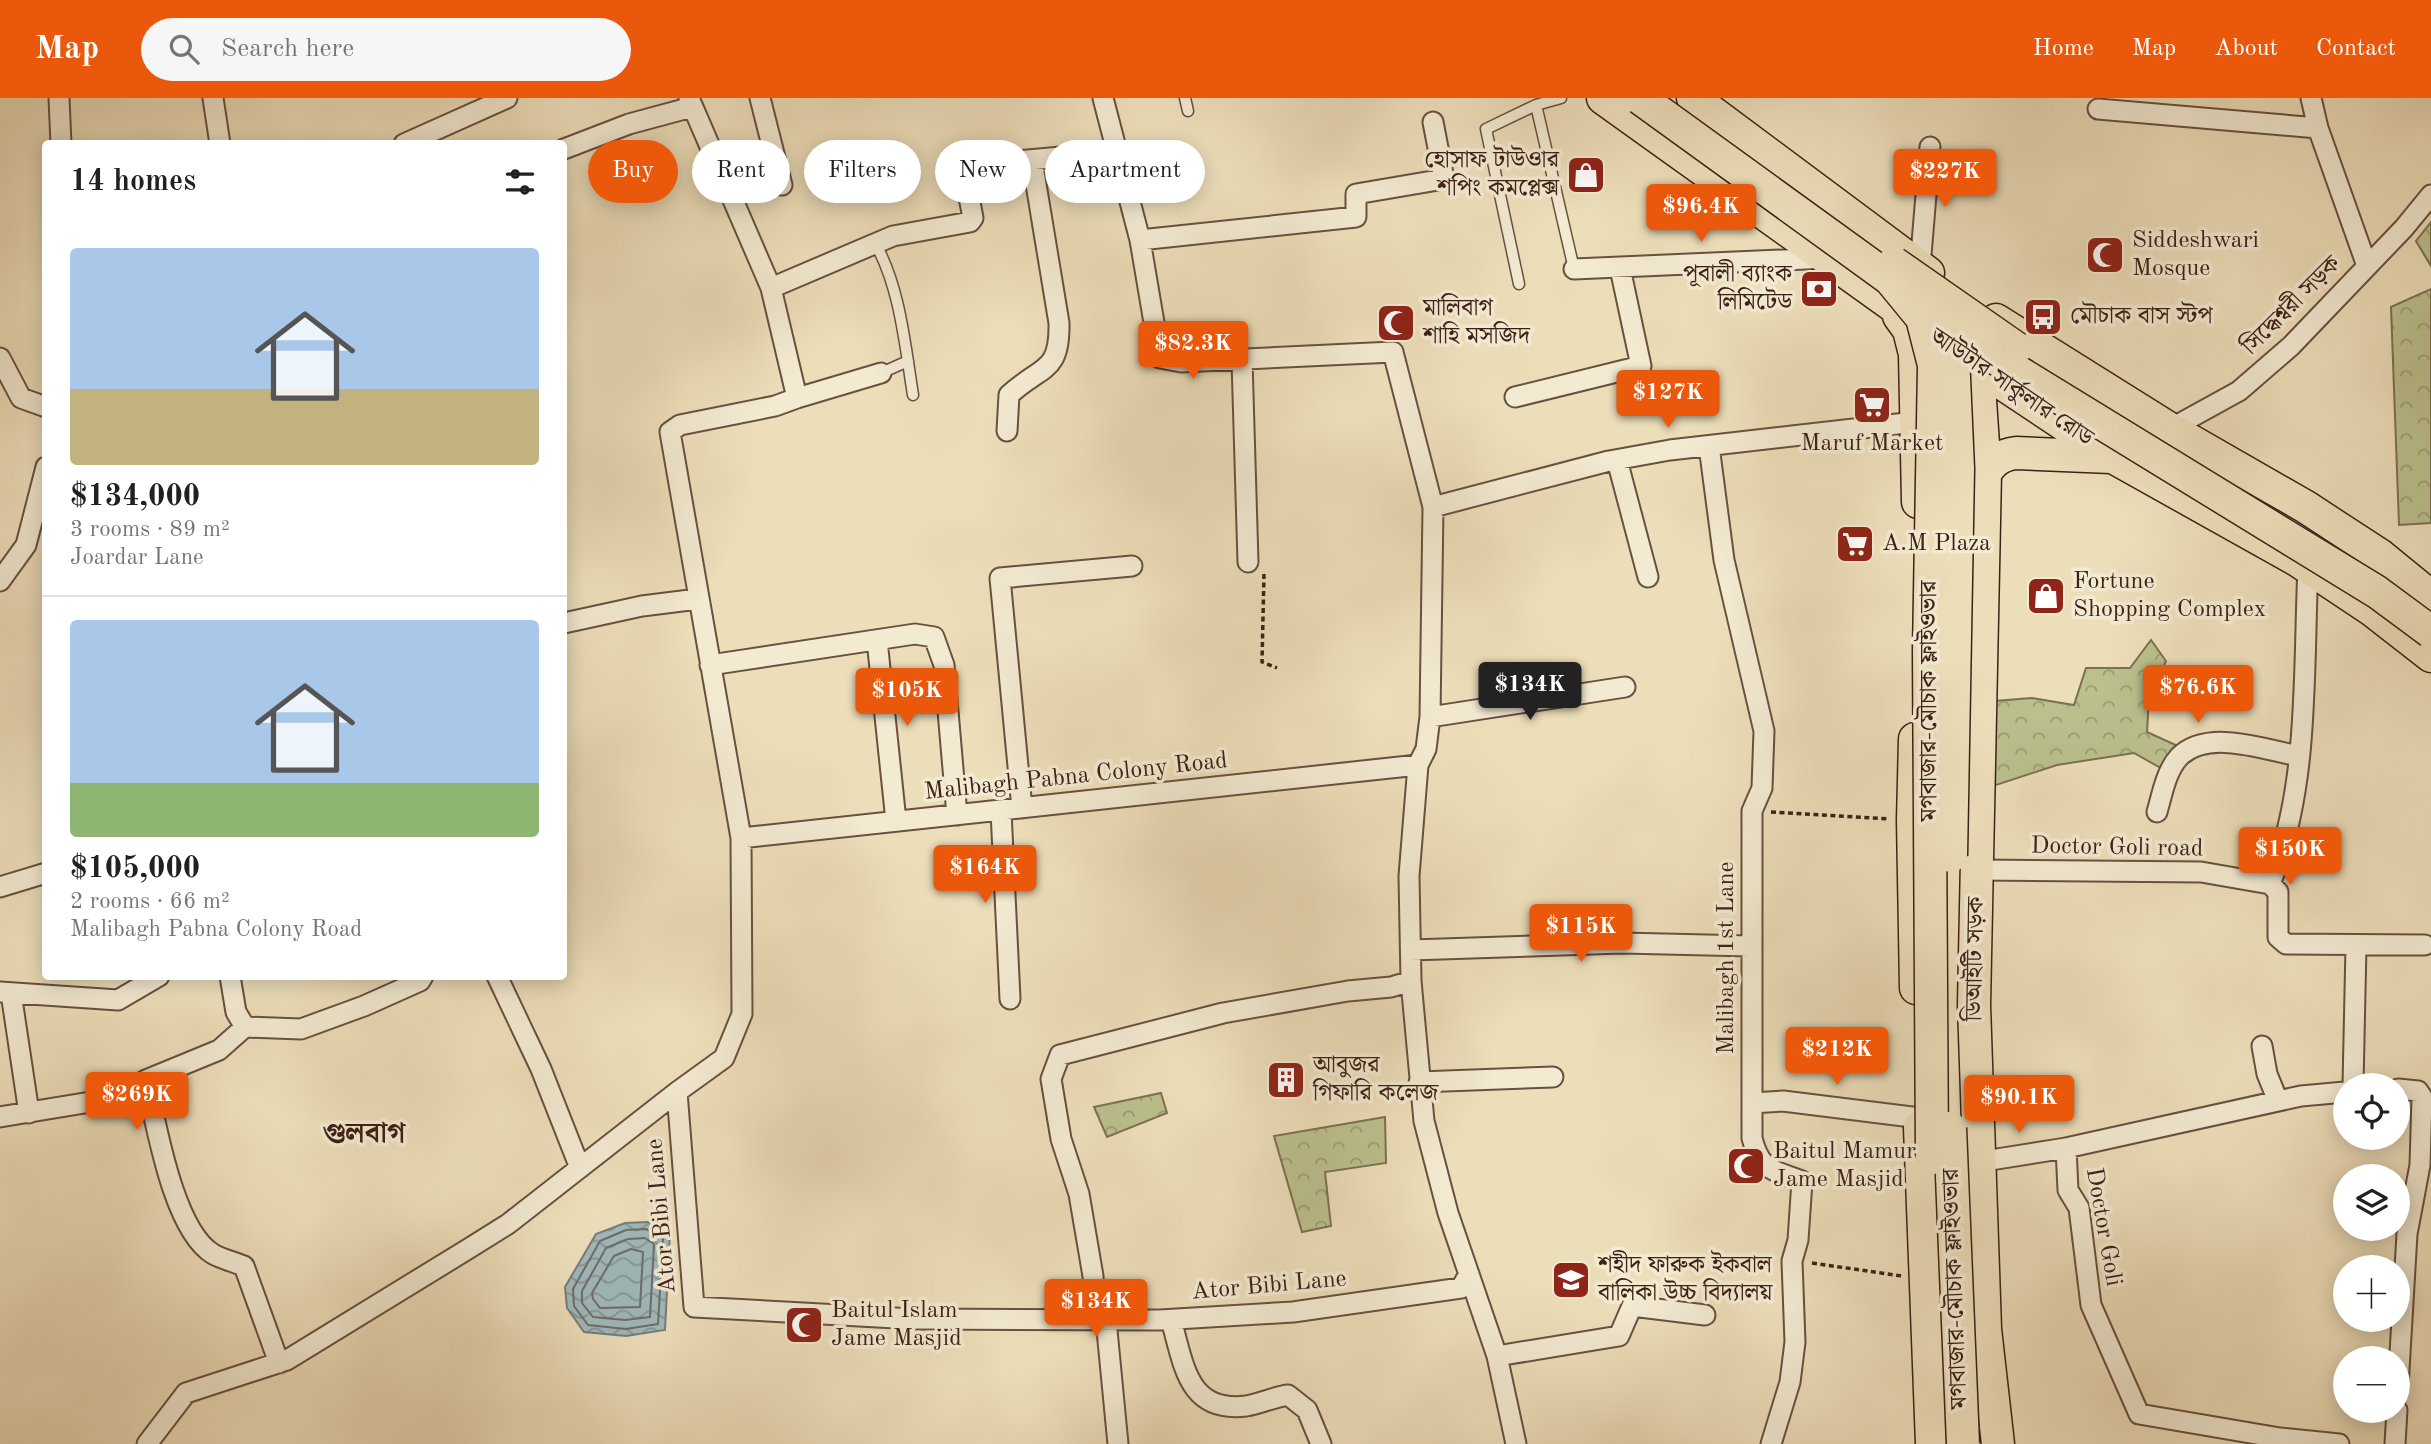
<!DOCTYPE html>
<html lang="en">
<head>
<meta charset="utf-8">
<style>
	:root { --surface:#fff; --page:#f6f6f6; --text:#202124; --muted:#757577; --line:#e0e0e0; --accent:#ea580c }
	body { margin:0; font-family:"Old Standard TT","Noto Serif Bengali",serif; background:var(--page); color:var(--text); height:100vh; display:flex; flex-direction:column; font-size:26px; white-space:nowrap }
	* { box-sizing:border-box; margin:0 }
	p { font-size:23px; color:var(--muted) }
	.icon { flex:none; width:38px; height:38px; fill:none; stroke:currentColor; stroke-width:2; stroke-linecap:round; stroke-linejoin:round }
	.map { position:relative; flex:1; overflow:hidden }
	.drawer { position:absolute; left:42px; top:42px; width:525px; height:840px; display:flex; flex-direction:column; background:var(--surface); border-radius:7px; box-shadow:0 4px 18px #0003 }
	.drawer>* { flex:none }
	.top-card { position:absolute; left:588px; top:42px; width:665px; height:63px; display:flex; gap:14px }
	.fabs { position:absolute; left:2333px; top:975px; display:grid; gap:14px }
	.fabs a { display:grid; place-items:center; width:77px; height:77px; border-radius:50%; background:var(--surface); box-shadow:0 4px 18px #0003; font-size:35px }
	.price { position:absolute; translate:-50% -60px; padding:0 16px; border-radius:7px; background:var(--accent); color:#fff; font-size:23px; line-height:46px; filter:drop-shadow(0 2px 4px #0008) }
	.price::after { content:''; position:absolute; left:50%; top:42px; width:21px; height:16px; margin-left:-10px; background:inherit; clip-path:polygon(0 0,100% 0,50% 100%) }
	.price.current { background:#222; color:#fff }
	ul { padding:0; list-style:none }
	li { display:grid; align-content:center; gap:14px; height:371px; padding:0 28px }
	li+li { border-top:2px solid var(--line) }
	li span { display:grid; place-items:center; height:217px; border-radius:7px; color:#555 }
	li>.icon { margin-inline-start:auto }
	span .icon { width:126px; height:126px; fill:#fffc; stroke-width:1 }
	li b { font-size:30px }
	h2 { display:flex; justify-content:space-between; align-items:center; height:84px; padding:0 28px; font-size:30px }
	.pill { padding:0 24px; border-radius:32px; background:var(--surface); box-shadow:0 4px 18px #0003; font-size:24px; line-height:63px }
	.pill.current { background:var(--accent); color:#fff }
	header { display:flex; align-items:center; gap:42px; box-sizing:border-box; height:98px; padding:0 35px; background:var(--accent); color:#fff }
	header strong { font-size:33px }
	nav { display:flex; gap:38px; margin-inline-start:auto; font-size:24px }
	.search { width:490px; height:63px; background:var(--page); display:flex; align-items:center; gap:18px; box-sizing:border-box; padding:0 24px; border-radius:38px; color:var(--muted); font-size:26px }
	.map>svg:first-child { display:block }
	.park { fill:url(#park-crowns); stroke:#7c7052; stroke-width:2 }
	.water { fill:url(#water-waves); stroke:#787c79; stroke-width:2 }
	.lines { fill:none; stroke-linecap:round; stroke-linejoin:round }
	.shore { stroke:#6e6c68; stroke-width:2 }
	.lane-casing { stroke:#69503f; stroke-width:13 }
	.street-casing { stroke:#69503f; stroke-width:23 }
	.primary-casing { stroke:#3d2016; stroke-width:35 }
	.path { stroke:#3d2016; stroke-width:3.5; stroke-dasharray:5 3.5; stroke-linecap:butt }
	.lane { stroke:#f3ead2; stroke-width:10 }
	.street { stroke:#f3ead2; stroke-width:19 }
	.primary { stroke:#eddeba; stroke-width:32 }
	.primary-bridge-casing { stroke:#3d2016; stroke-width:35; stroke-linecap:butt }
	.primary-bridge { stroke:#eddeba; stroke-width:32 }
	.labels { text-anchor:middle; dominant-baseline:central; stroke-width:7; stroke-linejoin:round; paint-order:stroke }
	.poi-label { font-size:24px; fill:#3d2016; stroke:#f3ead2; text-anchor:start }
	.street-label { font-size:24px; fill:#3d2016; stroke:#f3ead2 }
	.quarter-label { font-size:28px; font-weight:bold; fill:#3d2016; stroke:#f3ead2 }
</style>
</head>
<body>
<header>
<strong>Map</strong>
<div class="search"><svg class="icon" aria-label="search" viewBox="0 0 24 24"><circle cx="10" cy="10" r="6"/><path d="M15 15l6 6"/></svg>Search here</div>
<nav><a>Home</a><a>Map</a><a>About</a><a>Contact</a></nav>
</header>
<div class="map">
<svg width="2431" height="1346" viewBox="0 0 2431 1346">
	<defs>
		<pattern id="park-crowns" width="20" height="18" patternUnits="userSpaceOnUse" patternTransform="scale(1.75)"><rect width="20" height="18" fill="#bbc08d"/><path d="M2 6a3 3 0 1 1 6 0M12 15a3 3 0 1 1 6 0" fill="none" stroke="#999c72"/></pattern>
		<pattern id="water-waves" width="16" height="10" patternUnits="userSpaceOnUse" patternTransform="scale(1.75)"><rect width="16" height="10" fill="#9fb9bb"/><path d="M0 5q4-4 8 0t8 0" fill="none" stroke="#839697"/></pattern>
	</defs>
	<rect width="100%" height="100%" fill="#eddeba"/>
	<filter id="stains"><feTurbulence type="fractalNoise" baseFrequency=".00286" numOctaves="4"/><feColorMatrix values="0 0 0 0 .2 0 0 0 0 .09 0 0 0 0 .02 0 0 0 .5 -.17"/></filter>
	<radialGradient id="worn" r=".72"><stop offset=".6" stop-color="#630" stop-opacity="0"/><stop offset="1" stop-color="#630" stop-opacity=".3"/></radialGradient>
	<path class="park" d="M2431,124V168L2416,143Z
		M2431,191V425L2399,427L2391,209Z
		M2151,542L2166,563L2149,601L2147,634L2180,649L2166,673L2134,655L2057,667L1984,691L1982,604L2032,600L2074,607L2086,570H2130Z
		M1161,995L1167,1015L1107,1039L1094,1009Z
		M1385,1019L1386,1065L1325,1074L1331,1128L1302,1134L1274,1038Z"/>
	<path class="water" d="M648,1124L670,1134L665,1232L626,1238L584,1234L567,1210L565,1189L596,1136L625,1125Z"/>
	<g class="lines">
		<path class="shore" d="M646,1131L663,1140L658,1226L626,1231L588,1227L574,1208L573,1191L600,1143L626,1132Z
			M645,1140L654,1146L650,1219L625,1222L593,1219L582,1205V1193L606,1150L628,1141Z
			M631,1151L643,1154L640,1209L600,1210L593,1201L592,1195L614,1158Z"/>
		<defs>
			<path id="lane" d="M1185,0L1188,13
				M1536,7L1574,171
				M875,145C900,189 905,247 913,297
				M1519,186L1486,31L1536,7L1561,0
				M881,275L908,263"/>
			<path id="street" d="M59,0L61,46
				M213,0L220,46
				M689,0L771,190
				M760,0L782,87
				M1103,0L1140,142L1160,260L1181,264L1393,254L1433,409L1430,619L1426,651L1418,667L1409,778L1411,883L1424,1023L1448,1115L1497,1258L1516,1346
				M2311,0L2318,30L2367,168
				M2098,11L2318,30
				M404,46L507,0
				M564,51L629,26L692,9
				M1140,142L1356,119V96L1444,81L1433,24
				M1920,169L1930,49
				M1574,171L1828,160
				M0,260L21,300L46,309
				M1242,262L1248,464
				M1515,299L1641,268L1620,170
				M797,300L881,275
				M2170,331L2239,293L2291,248L2404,130L2431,97
				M1007,333L1009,297C1041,267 1060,276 1059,225L1032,62
				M1709,348L1724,462L1764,633L1762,690L1752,713V1040C1760,1073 1773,1072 1802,1083L1798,1142L1792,1163L1795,1244L1790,1284L1771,1346
				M1617,362L1648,479
				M1433,409L1609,363L1670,352L1915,324
				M0,483L26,447L46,369
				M564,525L642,508L698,501
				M877,542L896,723
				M710,567L915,536L934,539L944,567L957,717
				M1430,619L1625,589
				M1022,710L1000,480L1132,468
				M1001,713L1010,901
				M2157,714C2162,697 2166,673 2179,659C2208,630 2265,652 2299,658
				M741,740L1418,667
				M1978,772L2201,774L2270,786C2310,688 2303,573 2308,469
				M2270,786L2278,794V839L2286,846L2425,847
				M0,789L46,775
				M1411,852L1622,845L1750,848
				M230,878L236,914L245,929L301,931L364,908L420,883L423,878
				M497,878L541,971L580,1070
				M0,894L118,902L159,878
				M11,895L29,1015
				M2262,948L2267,976L2278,1003
				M146,982C156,1025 173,1132 213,1156C222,1161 234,1164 244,1168L279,1265
				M1419,984L1553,979
				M2353,987L2356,848
				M2398,991L2418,993L2422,999L2420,1067L2407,1136L2398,1289
				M677,994L694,1209L914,1221L1160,1222L1293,1214L1461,1190L1469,1176
				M1752,1005L1783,1003L1920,1020
				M0,1019L115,1000L146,982L219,952L245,929
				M2066,1050L2068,1092L2079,1110L2091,1207L2139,1316L2280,1340L2339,1346
				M1978,1064L2066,1050L2301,998L2345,994
				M1095,1221L1093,1178L1079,1096L1061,1041L1051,981L1060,957L1223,915L1348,893L1391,889L1411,883
				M1106,1222L1118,1346
				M1171,1222C1184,1266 1187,1315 1246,1308C1259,1306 1274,1299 1288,1297L1307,1312L1321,1346
				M1497,1258L1619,1238L1632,1208L1705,1217
				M147,1346L186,1295L287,1262L468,1151L508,1126L677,994L724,960L742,916L741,740L670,334L680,327L775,308L797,300L771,190L893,138L970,124L973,120L963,68L1116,54
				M2395,1346L2397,1312"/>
			<path id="primary" d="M1603,0L1920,227
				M1693,0L1928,175
				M1899,218L1909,232L1915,256L1918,404
				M1996,222L2170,331L2306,409L2381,458L2431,499
				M1968,227L1977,259L1985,375L1974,907L1985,1231L1998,1346
				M1967,262L2113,359L2297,462L2372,512L2431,558
				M1985,375C1993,363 2001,357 2016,355L2111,359
				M1915,641L1913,722L1916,890
				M1920,1029L1932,1346"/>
		</defs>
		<use href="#lane" class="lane-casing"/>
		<use href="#street" class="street-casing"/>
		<use href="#primary" class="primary-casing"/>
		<path class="path" d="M1264,476L1262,564L1277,570
			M1771,714L1889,721
			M1812,1165L1902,1178"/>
		<use href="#lane" class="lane"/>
		<use href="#street" class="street"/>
		<use href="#primary" class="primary"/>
		<defs>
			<path id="primary-bridge" d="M1640,0L1890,181L1922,220L1934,267L1929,553L1932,1060
				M1894,165L2016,250
				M1940,226L2377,494L2431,534
				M1951,758L1958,371L1952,234
				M1950,1030L1963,1346"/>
		</defs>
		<use href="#primary-bridge" class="primary-bridge-casing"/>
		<use href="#primary-bridge" class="primary-bridge"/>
	</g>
	<defs>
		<symbol id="shop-square" viewBox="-11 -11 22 22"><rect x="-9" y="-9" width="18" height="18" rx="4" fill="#8f2418" stroke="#f3ead2"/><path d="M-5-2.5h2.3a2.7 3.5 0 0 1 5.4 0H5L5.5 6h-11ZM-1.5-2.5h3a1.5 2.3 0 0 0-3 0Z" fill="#fff"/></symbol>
		<symbol id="mosque-square" viewBox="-11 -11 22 22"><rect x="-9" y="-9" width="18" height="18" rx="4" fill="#8f2418" stroke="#f3ead2"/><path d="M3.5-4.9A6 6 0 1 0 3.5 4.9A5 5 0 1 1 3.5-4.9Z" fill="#fff"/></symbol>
		<symbol id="bank-square" viewBox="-11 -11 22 22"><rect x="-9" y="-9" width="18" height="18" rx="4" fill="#8f2418" stroke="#f3ead2"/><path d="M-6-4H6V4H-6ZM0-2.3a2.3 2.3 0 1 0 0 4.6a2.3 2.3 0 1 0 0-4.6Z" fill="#fff"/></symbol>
		<symbol id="bus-square" viewBox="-11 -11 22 22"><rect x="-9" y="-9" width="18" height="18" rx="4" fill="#8f2418" stroke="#f3ead2"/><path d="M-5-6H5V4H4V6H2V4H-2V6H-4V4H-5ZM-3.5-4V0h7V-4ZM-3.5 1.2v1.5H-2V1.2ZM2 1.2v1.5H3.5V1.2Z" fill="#fff"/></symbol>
		<symbol id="supermarket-square" viewBox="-11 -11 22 22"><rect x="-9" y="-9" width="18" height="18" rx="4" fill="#8f2418" stroke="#f3ead2"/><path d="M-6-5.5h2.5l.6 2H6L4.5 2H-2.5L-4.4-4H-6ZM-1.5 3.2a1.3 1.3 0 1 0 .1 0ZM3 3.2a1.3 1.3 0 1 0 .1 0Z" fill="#fff"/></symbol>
		<symbol id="building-square" viewBox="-11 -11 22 22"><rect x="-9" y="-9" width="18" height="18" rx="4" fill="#8f2418" stroke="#f3ead2"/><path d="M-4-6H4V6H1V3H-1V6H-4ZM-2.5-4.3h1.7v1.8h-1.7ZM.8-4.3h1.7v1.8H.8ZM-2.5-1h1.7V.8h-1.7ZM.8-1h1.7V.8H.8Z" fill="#fff"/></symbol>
		<symbol id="school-square" viewBox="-11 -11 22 22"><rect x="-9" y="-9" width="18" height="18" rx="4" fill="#8f2418" stroke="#f3ead2"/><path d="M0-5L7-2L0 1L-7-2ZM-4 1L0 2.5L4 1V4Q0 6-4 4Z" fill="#fff"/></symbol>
	</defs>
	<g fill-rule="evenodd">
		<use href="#shop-square" x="1564" y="55" width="44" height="44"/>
		<use href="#mosque-square" x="2083" y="135" width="44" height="44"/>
		<use href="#bank-square" x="1797" y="169" width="44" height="44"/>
		<use href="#bus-square" x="2021" y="197" width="44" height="44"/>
		<use href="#mosque-square" x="1374" y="203" width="44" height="44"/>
		<use href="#supermarket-square" x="1850" y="285" width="44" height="44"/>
		<use href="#supermarket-square" x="1833" y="424" width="44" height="44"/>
		<use href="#shop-square" x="2024" y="476" width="44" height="44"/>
		<use href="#building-square" x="1264" y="960" width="44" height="44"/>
		<use href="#mosque-square" x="1724" y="1046" width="44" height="44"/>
		<use href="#school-square" x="1549" y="1160" width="44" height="44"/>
		<use href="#mosque-square" x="782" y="1205" width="44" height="44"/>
	</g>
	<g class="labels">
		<g class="poi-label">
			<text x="1559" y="63" text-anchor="end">হোসাফ টাউওার<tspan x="1559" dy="28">শপিং কমপ্লেক্স</tspan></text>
			<text x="2132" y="143">Siddeshwari<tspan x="2132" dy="28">Mosque</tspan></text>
			<text x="1792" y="177" text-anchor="end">পূবালী ব্যাংক<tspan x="1792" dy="28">লিমিটেড</tspan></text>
			<text x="1423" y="211">মালিবাগ<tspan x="1423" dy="28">শাহি মসজিদ</tspan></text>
			<text x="2070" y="219">মৌচাক বাস স্টপ</text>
			<text x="1872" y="346" text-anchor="middle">Maruf Market</text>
			<text x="1882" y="446">A.M Plaza</text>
			<text x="2073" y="484">Fortune<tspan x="2073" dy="28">Shopping Complex</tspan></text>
			<text x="1313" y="968">আবুজর<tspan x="1313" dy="28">গিফারি কলেজ</tspan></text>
			<text x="1773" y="1054">Baitul Mamur<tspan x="1773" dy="28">Jame Masjid</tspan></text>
			<text x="1598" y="1168">শহীদ ফারুক ইকবাল<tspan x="1598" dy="28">বালিকা উচ্চ বিদ্যালয়</tspan></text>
			<text x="831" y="1213">Baitul Islam<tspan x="831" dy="28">Jame Masjid</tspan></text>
		</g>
		<g class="street-label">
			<text transform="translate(2292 208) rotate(-45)">সিদ্ধেশ্বরী সড়ক</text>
			<text transform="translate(2011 290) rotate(34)">আউটার সার্কুলার রোড</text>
			<text transform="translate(1930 603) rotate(-90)">মগবাজার-মৌচাক ফ্লাইওভার</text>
			<text transform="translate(1076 679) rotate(-6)">Malibagh Pabna Colony Road</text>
			<text transform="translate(2117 750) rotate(1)">Doctor Goli road</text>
			<text transform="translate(1727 860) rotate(-90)">Malibagh 1st Lane</text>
			<text transform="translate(1976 861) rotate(-89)">ডিআইটি সড়ক</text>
			<text transform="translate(662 1118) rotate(-95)">Ator Bibi Lane</text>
			<text transform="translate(2103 1129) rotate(80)">Doctor Goli</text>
			<text transform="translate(1269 1188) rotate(-5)">Ator Bibi Lane</text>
			<text transform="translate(1956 1191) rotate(-92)">মগবাজার-মৌচাক ফ্লাইওভার</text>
		</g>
		<g class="quarter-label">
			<text x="364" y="1037">গুলবাগ</text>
		</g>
	</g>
	<rect width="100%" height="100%" filter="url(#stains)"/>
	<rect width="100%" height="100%" fill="url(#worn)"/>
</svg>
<div class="fabs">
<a><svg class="icon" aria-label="locate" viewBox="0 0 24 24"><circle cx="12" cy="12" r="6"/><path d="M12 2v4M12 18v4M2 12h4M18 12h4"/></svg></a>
<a><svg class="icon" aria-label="layers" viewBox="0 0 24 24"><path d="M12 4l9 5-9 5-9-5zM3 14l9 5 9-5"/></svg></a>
<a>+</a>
<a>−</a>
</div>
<b class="price" style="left:1945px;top:111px">$227K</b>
<b class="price" style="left:1701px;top:146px">$96.4K</b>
<b class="price" style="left:1193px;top:283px">$82.3K</b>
<b class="price" style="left:1668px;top:332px">$127K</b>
<b class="price current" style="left:1530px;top:624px">$134K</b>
<b class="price" style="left:2198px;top:627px">$76.6K</b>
<b class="price" style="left:907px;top:630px">$105K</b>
<b class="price" style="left:2290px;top:789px">$150K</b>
<b class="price" style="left:985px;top:807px">$164K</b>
<b class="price" style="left:1581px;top:866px">$115K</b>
<b class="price" style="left:1837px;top:989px">$212K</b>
<b class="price" style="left:137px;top:1034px">$269K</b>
<b class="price" style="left:2019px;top:1037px">$90.1K</b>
<b class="price" style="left:1096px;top:1241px">$134K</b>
<div class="top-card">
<a class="pill current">Buy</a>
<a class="pill">Rent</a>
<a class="pill">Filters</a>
<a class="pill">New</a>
<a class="pill">Apartment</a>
</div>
<section class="drawer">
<h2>14 homes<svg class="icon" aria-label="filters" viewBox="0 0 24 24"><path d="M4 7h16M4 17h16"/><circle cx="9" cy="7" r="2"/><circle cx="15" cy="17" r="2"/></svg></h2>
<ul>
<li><span style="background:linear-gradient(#a9c7e8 65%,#c2b280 0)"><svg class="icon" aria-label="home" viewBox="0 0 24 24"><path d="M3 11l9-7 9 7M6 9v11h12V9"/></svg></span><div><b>$134,000</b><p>3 rooms · 89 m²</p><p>Joardar Lane</p></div></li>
<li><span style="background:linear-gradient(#a9c7e8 75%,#8fb573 0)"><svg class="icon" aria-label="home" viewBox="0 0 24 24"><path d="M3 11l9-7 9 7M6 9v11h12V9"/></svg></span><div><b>$105,000</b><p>2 rooms · 66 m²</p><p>Malibagh Pabna Colony Road</p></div></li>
</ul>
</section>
</div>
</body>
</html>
